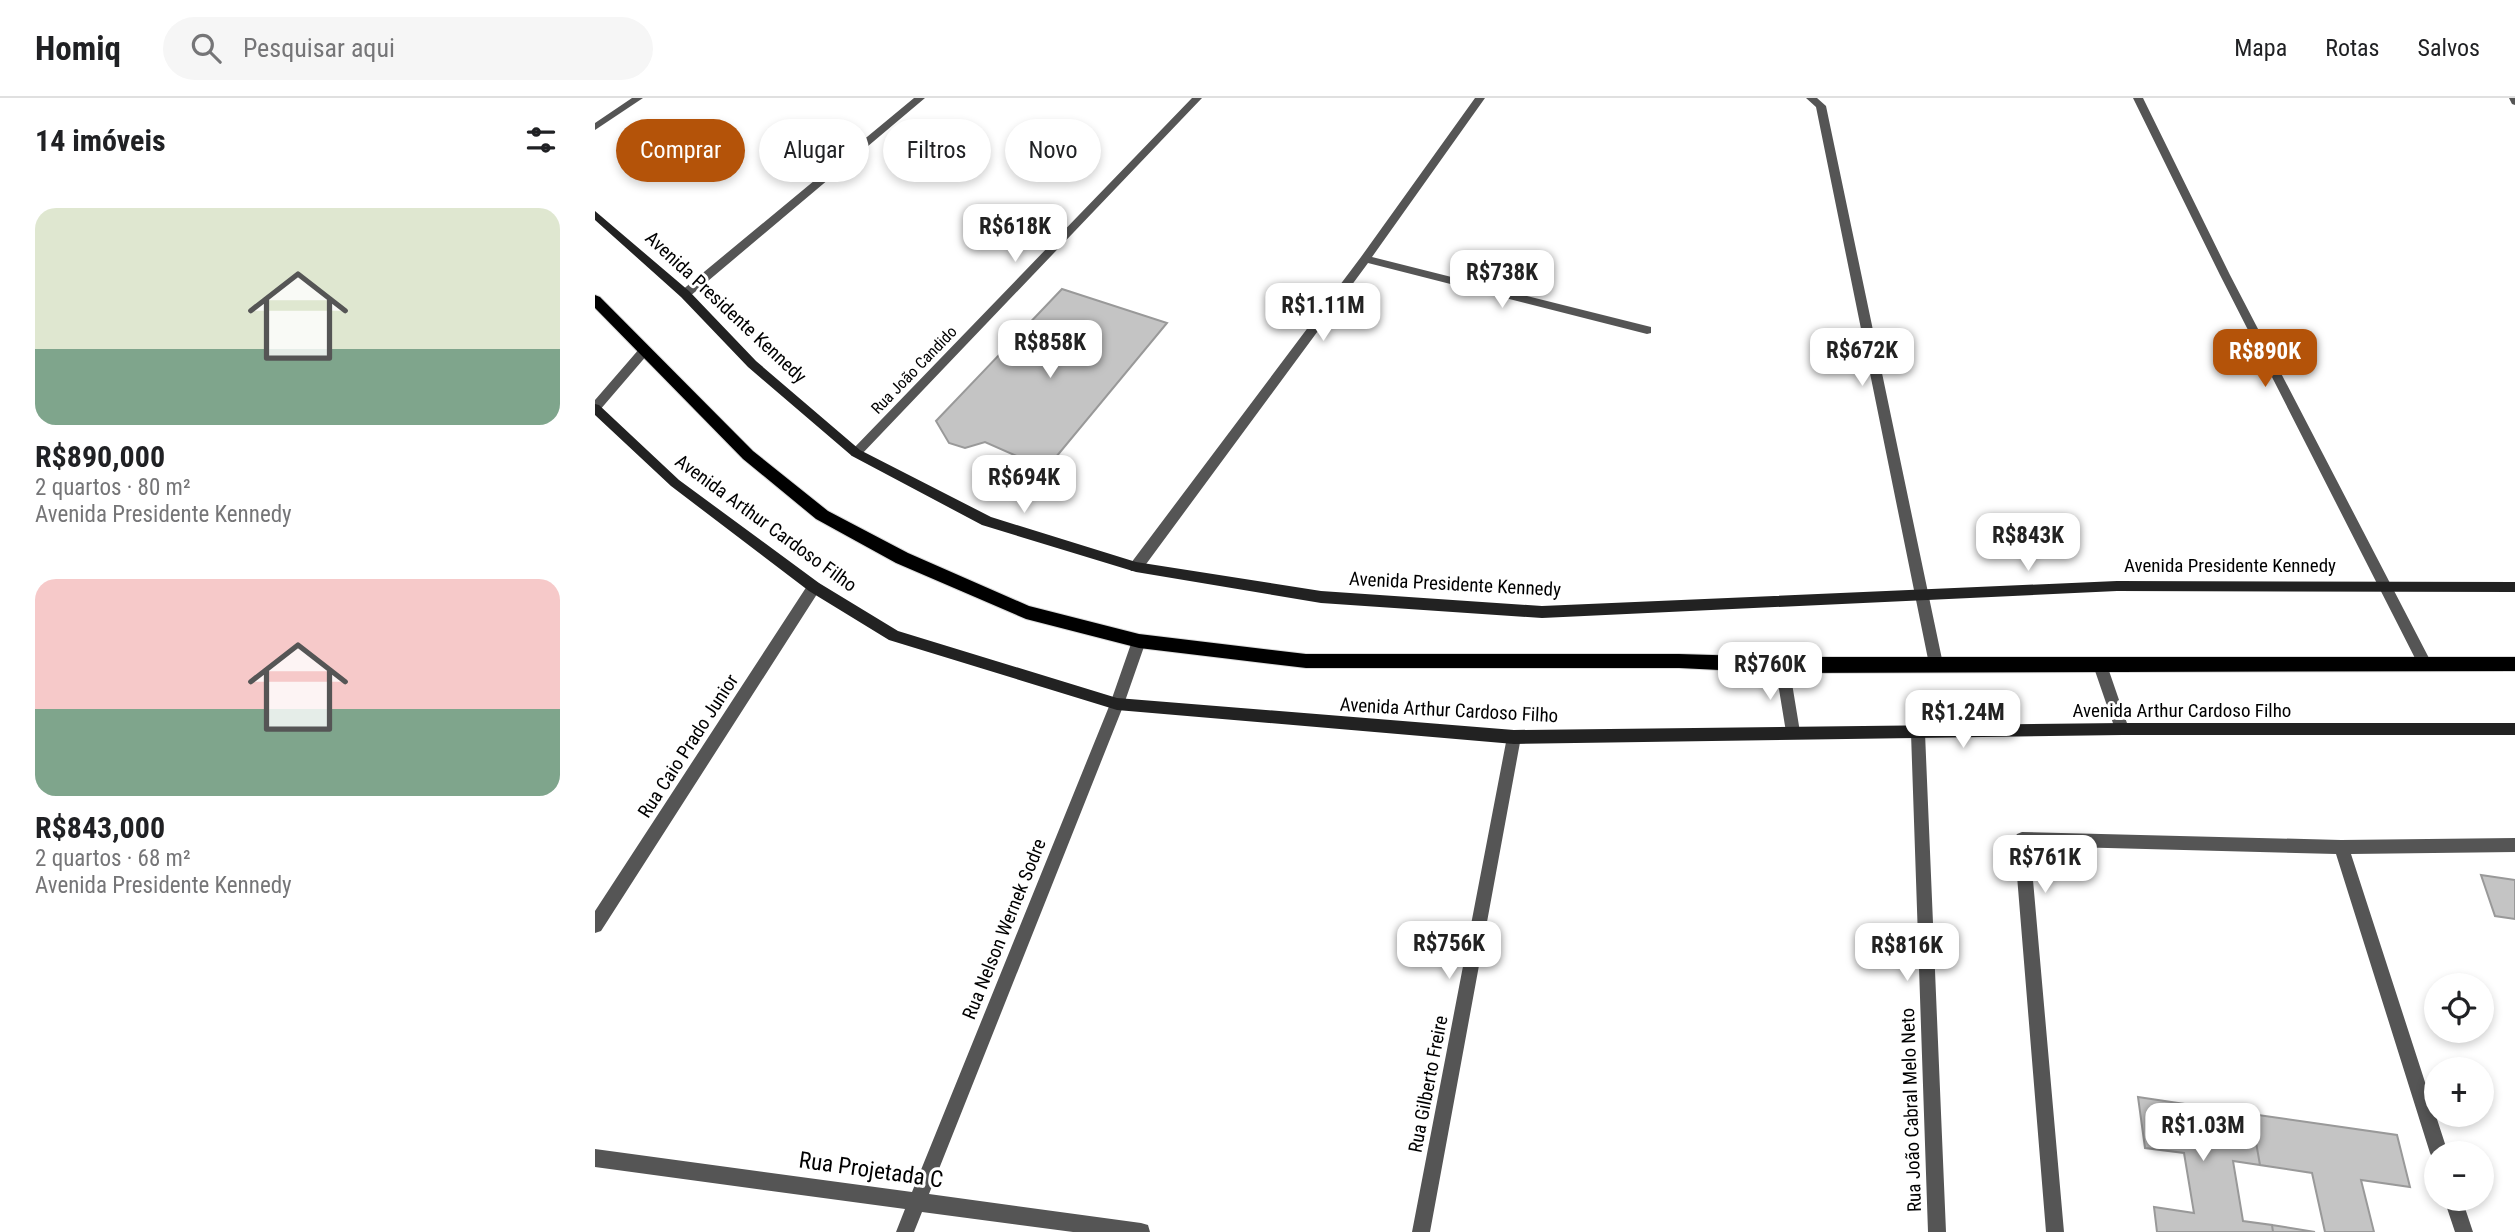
<!DOCTYPE html>
<html lang="pt">
<head>
<meta charset="utf-8">
<style>
	:root { --surface:#fff; --page:#f6f6f6; --text:#202124; --muted:#757577; --line:#e0e0e0; --accent:#b45309 }
	body { margin:0; font-family:"Roboto Condensed",sans-serif; background:var(--page); color:var(--text); height:100vh; display:flex; flex-direction:column; font-size:26px; white-space:nowrap }
	* { box-sizing:border-box; margin:0 }
	p { font-size:23px; color:var(--muted) }
	.icon { flex:none; width:38px; height:38px; fill:none; stroke:currentColor; stroke-width:2; stroke-linecap:round; stroke-linejoin:round }
	.map { position:relative; flex:1; overflow:hidden }
	.side { display:flex; flex-direction:column; background:var(--surface); width:595px }
	.side>* { flex:none }
	.banner { position:absolute; left:21px; top:21px; width:665px; height:63px; display:flex; gap:14px }
	.controls { position:absolute; left:1829px; top:875px; display:grid; gap:14px }
	.controls a { display:grid; place-items:center; width:70px; height:70px; border-radius:50%; background:var(--surface); box-shadow:0 4px 10px #0003; font-size:35px }
	.price { position:absolute; translate:-50% -60px; padding:0 16px; border-radius:14px; background:#fff; color:#222; font-size:23px; line-height:46px; filter:drop-shadow(0 2px 4px #0008) }
	.price::after { content:''; position:absolute; left:50%; top:42px; width:21px; height:16px; margin-left:-10px; background:inherit; clip-path:polygon(0 0,100% 0,50% 100%) }
	.price.current { background:var(--accent); color:#fff }
	ul { padding:0; list-style:none }
	li { display:grid; align-content:center; gap:14px; height:371px; padding:0 35px }
	li span { display:grid; place-items:center; height:217px; border-radius:21px; color:#555 }
	li>.icon { margin-inline-start:auto }
	span .icon { width:126px; height:126px; fill:#fffc; stroke-width:1 }
	li b { font-size:30px }
	h2 { display:flex; justify-content:space-between; align-items:center; height:84px; padding:0 35px; font-size:30px }
	.pill { padding:0 24px; border-radius:32px; background:var(--surface); box-shadow:0 4px 10px #0003; font-size:24px; line-height:63px }
	.pill.current { background:var(--accent); color:#fff }
	header { display:flex; align-items:center; gap:42px; box-sizing:border-box; height:98px; padding:0 35px; background:var(--surface); border-bottom:2px solid var(--line) }
	header strong { font-size:33px }
	nav { display:flex; gap:38px; margin-inline-start:auto; font-size:24px }
	.search { width:490px; height:63px; background:var(--page); display:flex; align-items:center; gap:18px; box-sizing:border-box; padding:0 24px; border-radius:38px; color:var(--muted); font-size:26px }
	main { display:flex; flex:1; min-height:0 }
	.map>svg:first-child { display:block }
	.building { fill:#c4c4c4; stroke:#999; stroke-width:2 }
	.lines { fill:none; stroke-linecap:round; stroke-linejoin:round }
	.primary-casing { stroke:#dbdbdb; stroke-width:2 }
	.street { fill:#555; fill-rule:evenodd }
	.secondary { fill:#222; fill-rule:evenodd }
	.primary { fill:#000; fill-rule:evenodd }
	.labels { text-anchor:middle; dominant-baseline:central; stroke-width:6; stroke-linejoin:round; paint-order:stroke }
	.far-street-label { font-size:16px; fill:#000; stroke:#fff }
	.street-label { font-size:19px; fill:#000; stroke:#fff }
	.near-street-label { font-size:23px; fill:#000; stroke:#fff }
</style>
</head>
<body>
<header>
<strong>Homiq</strong>
<div class="search"><svg class="icon" aria-label="search" viewBox="0 0 24 24"><circle cx="10" cy="10" r="6"/><path d="M15 15l6 6"/></svg>Pesquisar aqui</div>
<nav><a>Mapa</a><a>Rotas</a><a>Salvos</a></nav>
</header>
<main>
<section class="side">
<h2>14 imóveis<svg class="icon" aria-label="filters" viewBox="0 0 24 24"><path d="M4 7h16M4 17h16"/><circle cx="9" cy="7" r="2"/><circle cx="15" cy="17" r="2"/></svg></h2>
<ul>
<li><span style="background:linear-gradient(#dfe7d0 65%,#7fa58c 0)"><svg class="icon" aria-label="home" viewBox="0 0 24 24"><path d="M3 11l9-7 9 7M6 9v11h12V9"/></svg></span><div><b>R$890,000</b><p>2 quartos · 80 m²</p><p>Avenida Presidente Kennedy</p></div></li>
<li><span style="background:linear-gradient(#f6c9c9 60%,#7fa58c 0)"><svg class="icon" aria-label="home" viewBox="0 0 24 24"><path d="M3 11l9-7 9 7M6 9v11h12V9"/></svg></span><div><b>R$843,000</b><p>2 quartos · 68 m²</p><p>Avenida Presidente Kennedy</p></div></li>
</ul>
</section>
<div class="map">
<svg width="1920" height="1134" viewBox="0 0 1920 1134">
	<rect width="100%" height="100%" fill="#fff"/>
	<path class="building" d="M467,191L572,225L437,388L426,360L390,344L370,350L354,345L341,323Z
		M1886,777L1920,782V821L1900,818Z
		M1543,999L1656,1016L1665,1067L1638,1063L1648,1123L1677,1127L1678,1134H1562L1559,1109L1599,1115L1589,1055L1550,1050Z
		M1656,1016L1802,1037L1815,1089L1766,1082L1779,1134H1730L1717,1075L1665,1067Z
		M1677,1127L1720,1134H1678Z"/>
	<g class="lines">
		<defs>
			<path id="primary" d="M0,197L5,199L158,353L233,413L313,455L434,508L544,536L711,556H1084L1187,559H1920V573L1187,575L1084,570H711L544,550L431,521L301,465L221,421L148,361L0,210Z"/>
		</defs>
		<use href="#primary" class="primary-casing"/>
		<path class="street" d="M37,0H48L0,32V25Z
			M319,0H330L94,199H86V193Z
			M597,0H607L265,358H257L255,355L257,352Z
			M880,0H890L777,159L1052,228L1056,229V235L1052,236L773,165L546,473H536L534,469L536,465L766,159Z
			M1211,0H1222L1231,8L1348,566L1346,570L1341,572L1336,570L1334,566L1221,9Z
			M1538,0H1548L1635,177L1835,562L1837,566L1835,570L1830,572L1825,570L1625,177Z
			M1914,0H1920V7L1917,6Z
			M49,249L53,250V256L4,313L0,314V302L45,250Z
			M219,484L224,485L226,489L224,493L6,833L0,835V813L214,485Z
			M544,537L549,539L551,543L529,606L334,1096L546,1125L553,1127L555,1134H478L327,1114L319,1134H301L310,1111L0,1069V1051L317,1094L515,606L537,543L539,539Z
			M1187,561L1192,563L1194,567L1205,634L1203,639L1198,640L1193,639L1191,634L1180,567L1182,563Z
			M1505,561L1510,563L1512,567L1534,631L1532,636L1527,637L1522,636L1520,631L1498,567L1500,563Z
			M1323,629L1328,630L1330,635L1351,1134H1333L1316,635L1318,630Z
			M919,632L924,634L926,639L835,1134H817L912,639L914,634Z
			M1427,734L1746,742L1920,740V754L1756,756L1853,1055H1841V1063L1838,1061L1835,1055L1741,756L1435,748L1469,1134H1451L1419,741L1422,736Z
			M1849,1101H1867L1878,1134H1860Z"/>
		<path class="secondary" d="M0,113L94,193L161,263L265,352L396,419L541,464L726,493L947,508L1522,483L1920,484V494L1522,493L947,520L726,505L541,474L387,427L257,358L153,269L86,199L0,122Z
			M0,306L4,307L84,382L224,485L303,533L522,600L919,632L1527,625H1920V637H1527L919,646L522,612L294,542L214,493L76,388L0,317Z"/>
		<use href="#primary" class="primary"/>
	</g>
	<g class="labels">
		<g class="far-street-label">
			<text transform="translate(319 272) rotate(-46)">Rua João Candido</text>
		</g>
		<g class="street-label">
			<text transform="translate(131 209) rotate(43)">Avenida Presidente Kennedy</text>
			<text transform="translate(171 425) rotate(36)">Avenida Arthur Cardoso Filho</text>
			<text x="1635" y="467">Avenida Presidente Kennedy</text>
			<text transform="translate(860 486) rotate(3)">Avenida Presidente Kennedy</text>
			<text transform="translate(854 612) rotate(3)">Avenida Arthur Cardoso Filho</text>
			<text x="1587" y="612">Avenida Arthur Cardoso Filho</text>
			<text transform="translate(93 648) rotate(-57)">Rua Caio Prado Junior</text>
			<text transform="translate(409 831) rotate(-68)">Rua Nelson Wernek Sodre</text>
			<text transform="translate(833 986) rotate(-79)">Rua Gilberto Freire</text>
			<text transform="translate(1316 1012) rotate(-92)">Rua João Cabral Melo Neto</text>
		</g>
		<g class="near-street-label">
			<text transform="translate(276 1072) rotate(8)">Rua Projetada C</text>
		</g>
	</g>
</svg>
<div class="controls">
<a><svg class="icon" aria-label="locate" viewBox="0 0 24 24"><circle cx="12" cy="12" r="6"/><path d="M12 2v4M12 18v4M2 12h4M18 12h4"/></svg></a>
<a>+</a>
<a>−</a>
</div>
<b class="price" style="left:420px;top:166px">R$618K</b>
<b class="price" style="left:907px;top:212px">R$738K</b>
<b class="price" style="left:728px;top:245px">R$1.11M</b>
<b class="price" style="left:455px;top:282px">R$858K</b>
<b class="price" style="left:1267px;top:290px">R$672K</b>
<b class="price current" style="left:1670px;top:291px">R$890K</b>
<b class="price" style="left:429px;top:417px">R$694K</b>
<b class="price" style="left:1433px;top:475px">R$843K</b>
<b class="price" style="left:1175px;top:604px">R$760K</b>
<b class="price" style="left:1368px;top:652px">R$1.24M</b>
<b class="price" style="left:1450px;top:797px">R$761K</b>
<b class="price" style="left:854px;top:883px">R$756K</b>
<b class="price" style="left:1312px;top:885px">R$816K</b>
<b class="price" style="left:1608px;top:1065px">R$1.03M</b>
<div class="banner">
<a class="pill current">Comprar</a>
<a class="pill">Alugar</a>
<a class="pill">Filtros</a>
<a class="pill">Novo</a>
</div>
</div>
</main>
</body>
</html>
